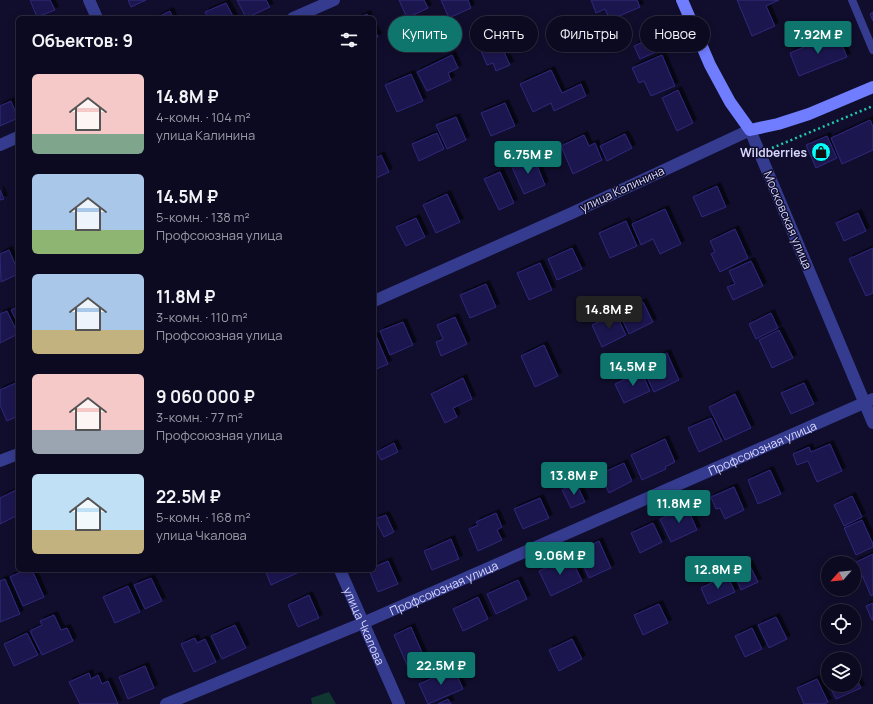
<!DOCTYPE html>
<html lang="ru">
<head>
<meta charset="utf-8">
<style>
	:root { --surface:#0c0a21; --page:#1a182e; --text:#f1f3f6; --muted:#9a9aa5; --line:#2c2b3f; --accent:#0f766e }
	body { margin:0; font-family:Manrope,sans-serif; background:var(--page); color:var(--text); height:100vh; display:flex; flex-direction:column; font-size:15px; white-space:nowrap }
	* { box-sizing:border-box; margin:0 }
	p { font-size:13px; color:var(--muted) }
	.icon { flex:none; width:22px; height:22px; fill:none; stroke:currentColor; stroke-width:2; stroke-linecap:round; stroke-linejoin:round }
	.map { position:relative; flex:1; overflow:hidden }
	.side { position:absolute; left:16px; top:16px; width:360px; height:556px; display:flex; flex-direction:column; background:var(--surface); border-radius:6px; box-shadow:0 2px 10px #0003,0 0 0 1px var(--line) }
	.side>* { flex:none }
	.top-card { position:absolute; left:388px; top:16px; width:380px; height:36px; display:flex; gap:8px }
	.needle { width:26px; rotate:243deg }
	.tools { position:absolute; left:821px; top:556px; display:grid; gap:8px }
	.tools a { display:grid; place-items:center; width:40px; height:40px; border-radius:50%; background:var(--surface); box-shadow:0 2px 10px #0003,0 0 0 1px var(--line); font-size:20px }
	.price { position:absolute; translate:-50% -34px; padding:0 9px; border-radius:4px; background:var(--accent); color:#fff; font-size:13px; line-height:26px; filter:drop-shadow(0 1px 2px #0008) }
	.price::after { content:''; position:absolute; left:50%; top:24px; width:12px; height:9px; margin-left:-6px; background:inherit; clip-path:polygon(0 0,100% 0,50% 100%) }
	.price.active { background:#222; color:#fff }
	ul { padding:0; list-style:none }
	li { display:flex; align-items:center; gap:12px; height:100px; padding:0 16px }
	li span { display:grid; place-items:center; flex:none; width:112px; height:80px; border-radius:6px; color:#555 }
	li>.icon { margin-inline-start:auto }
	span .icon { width:48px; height:48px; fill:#fffc; stroke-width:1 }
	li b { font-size:17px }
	h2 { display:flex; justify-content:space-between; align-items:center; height:48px; padding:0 16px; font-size:17px }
	.chip { padding:0 14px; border-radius:18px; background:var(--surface); box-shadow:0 2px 10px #0003,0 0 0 1px var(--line); font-size:14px; line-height:36px }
	.chip.active { background:var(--accent); color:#fff }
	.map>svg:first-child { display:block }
	.green { fill:#113731 }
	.building { fill:#1d184f; stroke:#2f287d; filter:url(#shadow) }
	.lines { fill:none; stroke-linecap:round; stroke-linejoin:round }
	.path { stroke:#24c8ab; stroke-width:2.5; stroke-dasharray:2 3; stroke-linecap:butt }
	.lane { stroke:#353c8f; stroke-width:8 }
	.street { stroke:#353c8f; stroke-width:12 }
	.secondary { stroke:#707dff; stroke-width:12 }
	.labels { text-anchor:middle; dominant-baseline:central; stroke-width:3; stroke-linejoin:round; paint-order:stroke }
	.poi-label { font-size:12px; font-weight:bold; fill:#d9d9ff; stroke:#100e2c; text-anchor:end }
	.street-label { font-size:12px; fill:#d9d9ff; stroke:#100e2c }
</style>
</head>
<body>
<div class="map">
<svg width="873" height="704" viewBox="0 0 873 704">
	<defs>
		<filter id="shadow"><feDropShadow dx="3.5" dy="-3.5" stdDeviation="0" flood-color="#0009"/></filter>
	</defs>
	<rect width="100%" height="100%" fill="#100e2c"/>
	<path class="green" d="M329,692L336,704H312L311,698Z"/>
	<path class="building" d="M30,0H50L55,10L37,17Z
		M128,0H146L131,7Z
		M237,0H266L270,7L246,18Z
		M399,0H424L428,8L407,18Z
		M441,0H468L471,8L449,18Z
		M591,0H637L640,7L610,20L605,9L596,13Z
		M737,0H779L766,6L775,26L752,36Z
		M226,3L234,18H208L205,12Z
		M170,11L173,18H156Z
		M873,12V21L870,14Z
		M367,14L369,18H358Z
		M524,23L532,42L508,53L500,34Z
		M374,29L378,37L374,38Z
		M837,33L847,57L799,76L790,53Z
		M496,35L510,65L496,71L493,63L487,65L478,44Z
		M654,37L660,50L640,59L634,46Z
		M452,55L458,68L448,73L451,80L427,91L417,72Z
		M662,55L675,86L651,96L644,81L639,83L632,68Z
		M551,70L562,93L581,84L586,96L554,111L551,103L533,112L520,84Z
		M411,74L423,101L397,112L385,85Z
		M678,90L693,123L677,131L662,98Z
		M11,101L18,118L0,126V106Z
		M505,103L515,126L491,136L481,113Z
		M456,117L466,140L447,149L436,125Z
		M870,120L873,127V150L842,164L831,138Z
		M437,133L444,149L419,161L412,144Z
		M625,134L632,148L607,161L600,146Z
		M584,135L589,146L595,143L602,160L573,174L561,146Z
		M827,136L837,158L816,168L806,145Z
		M381,155L389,172L374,179V159Z
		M533,156L545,185L524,194L511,165Z
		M500,172L514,203L499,210L484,179Z
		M717,186L726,207L702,217L693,197Z
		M0,190L4,199L0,200Z
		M447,194L460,222L436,233L423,205Z
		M665,209L681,244L660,254L653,239L641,245L632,224Z
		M858,213L866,231L844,241L836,223Z
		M416,218L425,237L406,246L396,227Z
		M626,221L637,246L610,258L599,233Z
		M735,229L748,258L720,272L711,254L715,252L710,241Z
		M572,248L582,269L557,280L548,259Z
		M873,248V293L866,296L849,259Z
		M9,250L18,271V274L1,282L0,254Z
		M751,261L763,286L733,300L727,287L735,284L729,271Z
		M540,263L552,290L529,300L517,273Z
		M486,284L496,307L470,318L460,295Z
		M643,302L653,322L629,334L619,313Z
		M18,307V324L11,310Z
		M7,311L18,334L0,343V314Z
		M771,313L778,328L756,339L749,324Z
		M616,314L626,335L602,347L592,325Z
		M455,317L467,344L441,356L436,342L443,339L437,325Z
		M403,322L413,345L390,355L380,331Z
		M779,330L793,358L772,368L759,340Z
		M376,336L388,364L374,370V337Z
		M544,345L558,376L535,387L521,356Z
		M667,353L679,380L654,392L641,365Z
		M641,371L650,391L624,403L615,384Z
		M463,378L472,399L453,408L457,417L445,423L431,394Z
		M18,382V416L7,421L0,405V390Z
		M804,383L814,404L791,414L781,393Z
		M735,394L751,428L725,440L709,407Z
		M711,418L722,441L699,452L688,428Z
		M665,439L675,462L665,467L666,469L642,480L631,455Z
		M394,443L398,452L381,460L377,452Z
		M830,444L842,471L817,482L808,461L797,465L793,454L809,447L811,452Z
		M624,463L632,481L609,493L600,474Z
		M770,470L781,494L758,504L748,480Z
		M576,483L585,502L571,508L562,490Z
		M734,487L744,510L725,519L720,508L716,509L711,497Z
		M16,490L18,494V515L0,524V498Z
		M852,496L862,517L844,526L834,505Z
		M540,498L549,518L523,529L514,509Z
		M687,507L697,530L671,542L660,519Z
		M496,513L502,527L497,530L502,540L478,551L469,529L478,525L476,522Z
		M386,515L394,532L384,537L375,519Z
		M862,520L873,544V547L856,555L844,528Z
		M653,523L662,542L640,553L631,533Z
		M451,539L459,559L432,570L424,551Z
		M599,541L611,568L589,578L577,552Z
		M873,554V595L871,596L862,575L858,577L854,569V563Z
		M570,556L582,581L551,596L539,571Z
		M388,561L398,584L378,592L369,570H374V567Z
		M749,564L758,582L741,590L733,571Z
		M25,570H32L44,597L23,606L10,577Z
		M265,570H295L297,573L271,585Z
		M727,575L735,592L708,604L701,588Z
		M151,578L162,601L145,609L134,585Z
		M5,579L20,614L0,622V581Z
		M518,580L527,599L496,614L487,594Z
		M128,586L140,612L115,623L103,597Z
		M309,595L319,618L298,627L288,605Z
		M478,597L488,619L463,631L453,609Z
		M873,603V620H872L866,606Z
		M659,604L668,623L643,635L634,615Z
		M54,615L61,630L67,628L73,641L42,655L30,631L42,625L40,621Z
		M776,617L787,639L769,648L758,625Z
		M235,625L246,648L222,659L211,636Z
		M411,627L427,664L410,672L394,635Z
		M752,628L762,649L745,657L735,636Z
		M27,633L38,655L14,666L4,644Z
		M195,638L197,643L205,639L216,662L194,672L181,644Z
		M572,639L582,659L559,671L549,650Z
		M145,666L154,688L128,699L119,677Z
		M454,669L463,689L428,704L419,684Z
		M89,673L91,679L98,675L102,684L108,681L118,704H80L69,682Z
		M854,673L861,688L836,699L829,685H854Z
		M817,679L828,702L824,704H804L797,688Z
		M448,699L451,704H438Z"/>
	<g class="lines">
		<path class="path" d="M772,148L873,106"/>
		<path class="lane" d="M852,0L873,50"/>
		<g class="street">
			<path d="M89,0L97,18"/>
			<path d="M293,18L334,0"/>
			<path d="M0,145L18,137"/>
			<path d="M374,301L572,213L750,130L873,423"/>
			<path d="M0,461L18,454"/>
			<path id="s1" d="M340,570L399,704"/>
			<path id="s2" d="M166,704L363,623L873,399"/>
		</g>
		<path class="secondary" d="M682,0L710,65L730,102L750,130L778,124L809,114L873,87"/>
	</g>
	<defs>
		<symbol id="shop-disc" viewBox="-11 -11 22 22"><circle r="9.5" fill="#05fffb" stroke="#100e2c"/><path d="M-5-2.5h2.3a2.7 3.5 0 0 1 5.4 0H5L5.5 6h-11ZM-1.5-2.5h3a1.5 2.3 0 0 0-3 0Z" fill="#111"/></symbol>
	</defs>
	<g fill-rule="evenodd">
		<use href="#shop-disc" x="810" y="141" width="22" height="22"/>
	</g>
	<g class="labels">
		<g class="poi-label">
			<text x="807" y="152">Wildberries</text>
		</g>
		<g class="street-label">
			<text transform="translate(622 189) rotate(-25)">улица Калинина</text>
			<text transform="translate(788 220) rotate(67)">Московская улица</text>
			<text stroke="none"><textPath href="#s2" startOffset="649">Профсоюзная улица</textPath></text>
			<text stroke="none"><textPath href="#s2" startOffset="301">Профсоюзная улица</textPath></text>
			<text stroke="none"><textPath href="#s1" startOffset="61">улица Чкалова</textPath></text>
		</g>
	</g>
</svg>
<div class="tools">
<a><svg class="needle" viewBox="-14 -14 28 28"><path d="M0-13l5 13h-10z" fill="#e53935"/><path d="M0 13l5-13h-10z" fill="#9a9aa5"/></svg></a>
<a><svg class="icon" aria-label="locate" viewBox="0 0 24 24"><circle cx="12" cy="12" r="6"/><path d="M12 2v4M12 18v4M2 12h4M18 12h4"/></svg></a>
<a><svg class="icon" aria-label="layers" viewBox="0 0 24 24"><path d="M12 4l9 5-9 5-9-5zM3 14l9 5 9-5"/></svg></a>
</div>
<b class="price" style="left:818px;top:55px">7.92M ₽</b>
<b class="price" style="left:528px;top:175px">6.75M ₽</b>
<b class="price active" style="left:609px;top:330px">14.8M ₽</b>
<b class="price" style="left:633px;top:387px">14.5M ₽</b>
<b class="price" style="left:574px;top:496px">13.8M ₽</b>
<b class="price" style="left:679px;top:524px">11.8M ₽</b>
<b class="price" style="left:560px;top:576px">9.06M ₽</b>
<b class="price" style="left:718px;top:590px">12.8M ₽</b>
<b class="price" style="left:441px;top:686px">22.5M ₽</b>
<div class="top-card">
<a class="chip active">Купить</a>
<a class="chip">Снять</a>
<a class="chip">Фильтры</a>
<a class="chip">Новое</a>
</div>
<section class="side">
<h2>Объектов: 9<svg class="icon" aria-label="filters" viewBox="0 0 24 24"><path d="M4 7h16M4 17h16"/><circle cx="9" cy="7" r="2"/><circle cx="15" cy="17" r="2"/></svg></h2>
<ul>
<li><span style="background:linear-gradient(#f6c9c9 75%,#7fa58c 0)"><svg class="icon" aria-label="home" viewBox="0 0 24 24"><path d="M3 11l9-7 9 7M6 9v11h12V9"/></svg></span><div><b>14.8M ₽</b><p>4-комн. · 104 m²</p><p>улица Калинина</p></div></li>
<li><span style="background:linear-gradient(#a9c7e8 70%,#8fb573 0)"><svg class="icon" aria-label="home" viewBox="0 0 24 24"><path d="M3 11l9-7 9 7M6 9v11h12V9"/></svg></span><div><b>14.5M ₽</b><p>5-комн. · 138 m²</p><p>Профсоюзная улица</p></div></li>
<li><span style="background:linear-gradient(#a9c7e8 70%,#c2b280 0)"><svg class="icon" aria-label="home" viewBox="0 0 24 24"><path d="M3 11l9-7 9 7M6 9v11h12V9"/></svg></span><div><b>11.8M ₽</b><p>3-комн. · 110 m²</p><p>Профсоюзная улица</p></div></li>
<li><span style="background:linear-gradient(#f6c9c9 70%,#9aa5b1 0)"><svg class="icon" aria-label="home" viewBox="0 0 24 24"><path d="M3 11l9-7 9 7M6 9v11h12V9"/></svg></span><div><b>9 060 000 ₽</b><p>3-комн. · 77 m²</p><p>Профсоюзная улица</p></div></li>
<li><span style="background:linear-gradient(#bfe0f5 70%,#c2b280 0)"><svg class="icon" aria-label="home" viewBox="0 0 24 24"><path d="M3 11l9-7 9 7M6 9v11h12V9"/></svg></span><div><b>22.5M ₽</b><p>5-комн. · 168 m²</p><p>улица Чкалова</p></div></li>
</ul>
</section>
</div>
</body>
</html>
